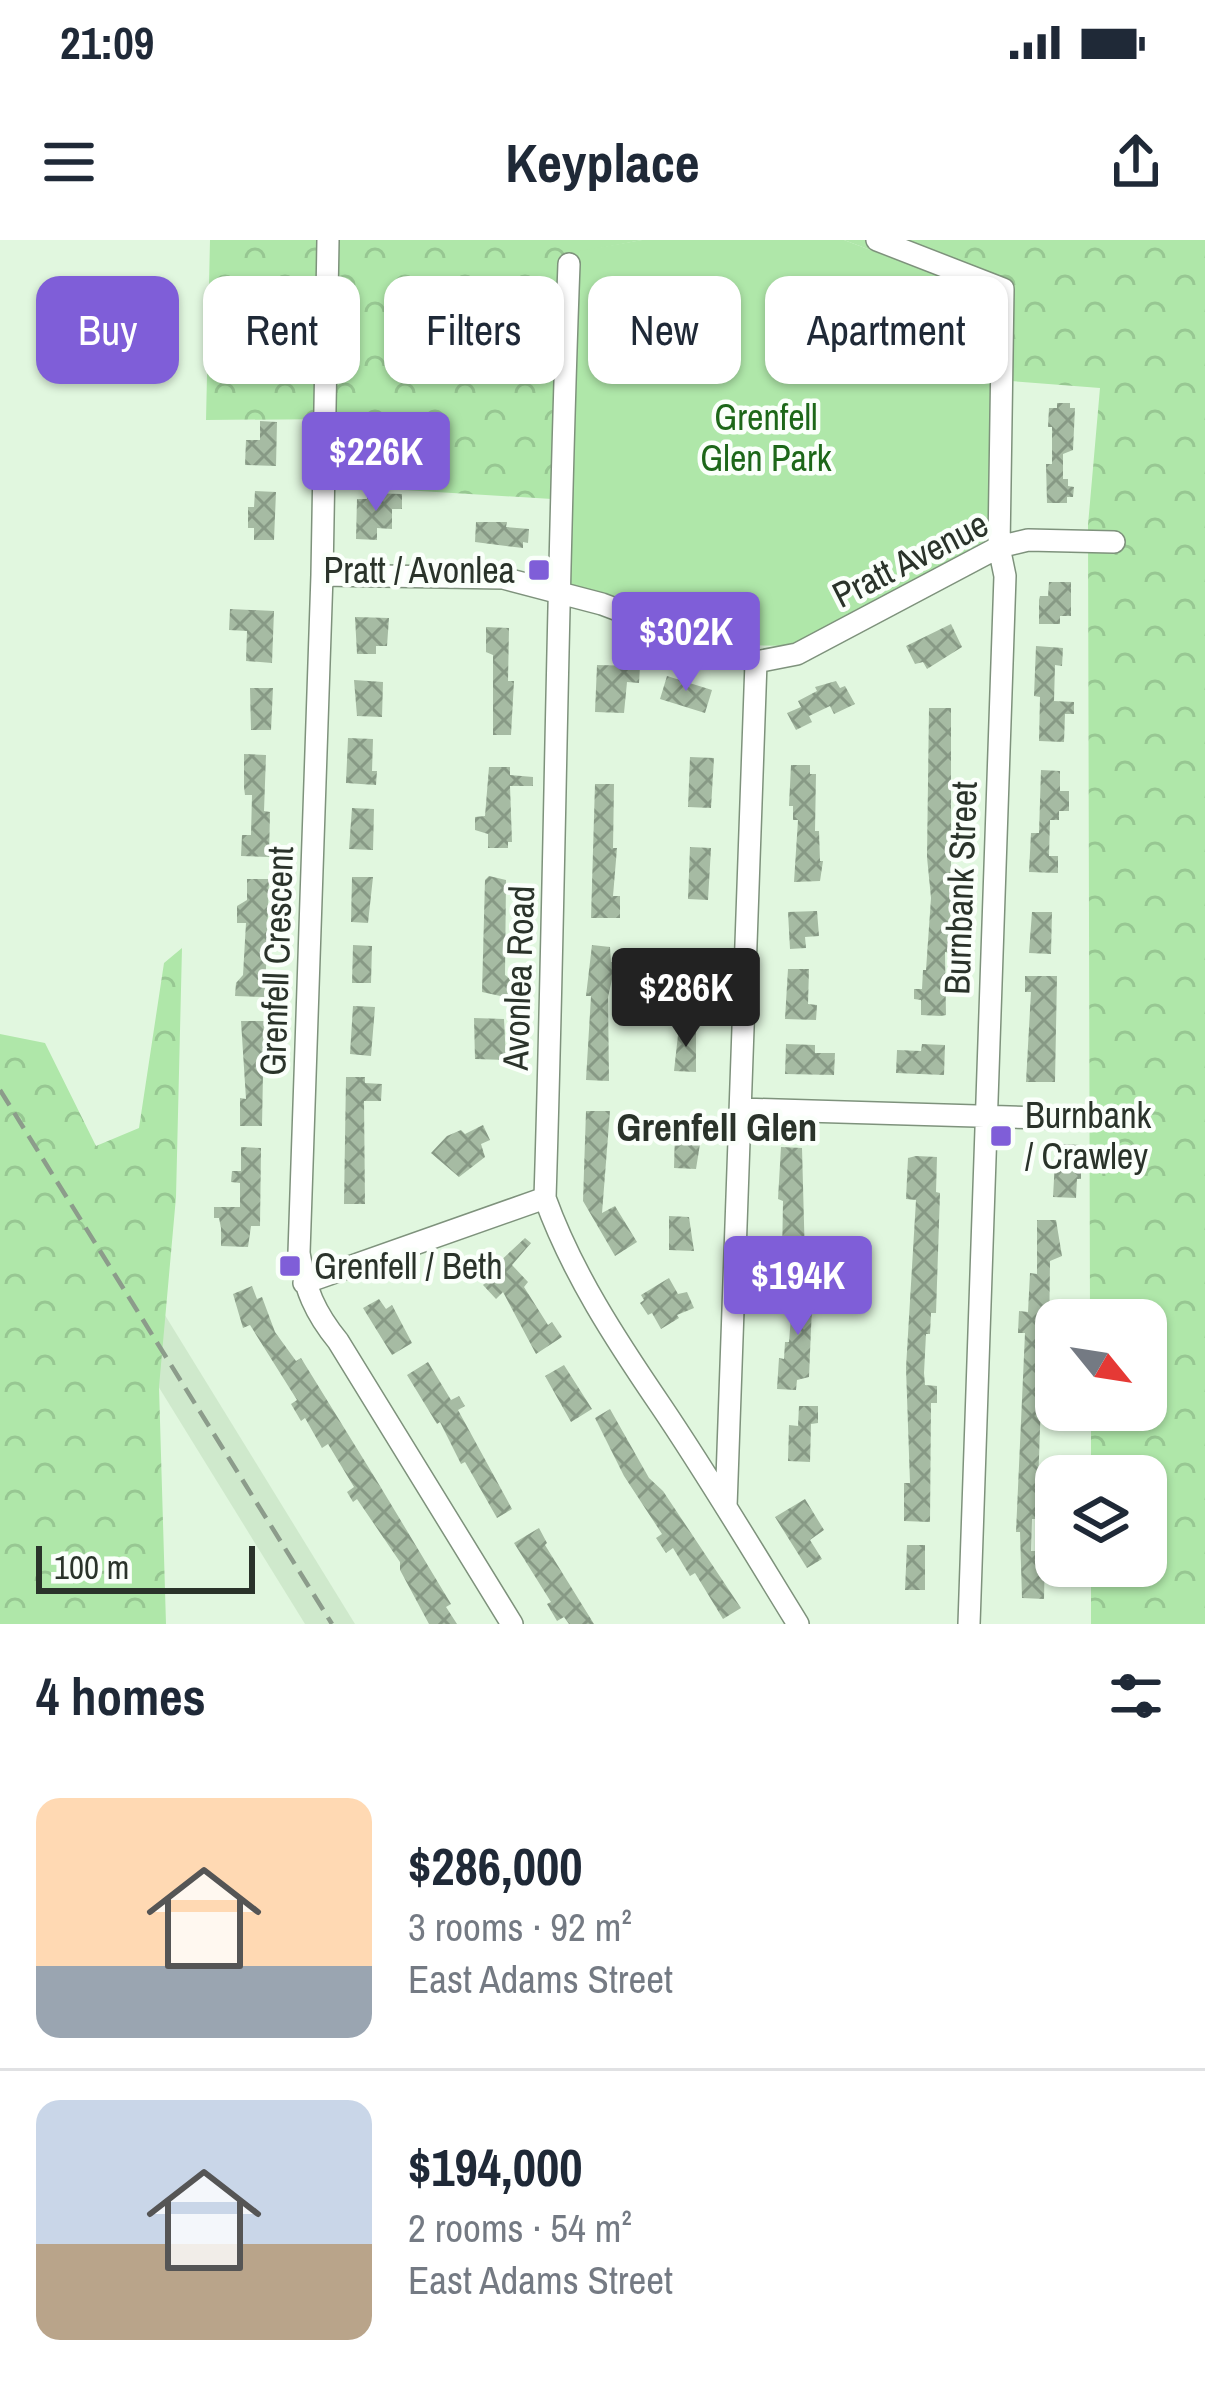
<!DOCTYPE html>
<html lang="en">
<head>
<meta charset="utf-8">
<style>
	:root { --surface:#fff; --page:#f2f2f3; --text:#1f2937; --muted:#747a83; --line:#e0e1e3; --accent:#7f5ed8 }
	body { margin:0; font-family:"Archivo Narrow",sans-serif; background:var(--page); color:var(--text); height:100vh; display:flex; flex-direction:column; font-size:45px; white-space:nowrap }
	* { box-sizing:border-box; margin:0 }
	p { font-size:39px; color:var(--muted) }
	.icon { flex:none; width:66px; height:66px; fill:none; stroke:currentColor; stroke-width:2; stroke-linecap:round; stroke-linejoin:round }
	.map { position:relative; height:1384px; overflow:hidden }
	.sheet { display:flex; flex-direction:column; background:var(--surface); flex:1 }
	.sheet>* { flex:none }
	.guide { position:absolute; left:36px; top:36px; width:1134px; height:108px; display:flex; gap:24px }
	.needle { width:78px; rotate:120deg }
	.tools { position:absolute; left:1035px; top:1059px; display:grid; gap:24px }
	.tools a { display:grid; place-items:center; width:132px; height:132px; border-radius:24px; background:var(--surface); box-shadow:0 3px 9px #0004; font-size:60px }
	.scale { position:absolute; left:36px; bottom:30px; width:219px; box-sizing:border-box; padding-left:12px; border:6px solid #2a332a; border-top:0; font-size:33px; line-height:42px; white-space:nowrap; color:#2a332a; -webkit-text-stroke:9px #fafffa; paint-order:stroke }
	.price { position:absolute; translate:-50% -102px; padding:0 27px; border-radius:12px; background:var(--accent); color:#fff; font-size:39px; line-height:78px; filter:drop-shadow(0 3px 6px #0008) }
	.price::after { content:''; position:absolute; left:50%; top:72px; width:36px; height:27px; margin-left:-18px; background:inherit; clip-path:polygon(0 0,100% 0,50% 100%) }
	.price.current { background:#222; color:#fff }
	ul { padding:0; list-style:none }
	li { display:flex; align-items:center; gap:36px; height:300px; padding:0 36px }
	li+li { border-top:3px solid var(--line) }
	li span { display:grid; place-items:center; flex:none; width:336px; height:240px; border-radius:24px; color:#555 }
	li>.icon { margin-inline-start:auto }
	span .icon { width:144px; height:144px; fill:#fffc; stroke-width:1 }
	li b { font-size:51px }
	h2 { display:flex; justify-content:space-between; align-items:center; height:144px; padding:0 36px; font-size:51px }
	.chip { padding:0 42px; border-radius:24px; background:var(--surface); box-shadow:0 3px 9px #0004; font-size:42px; line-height:108px }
	.chip.current { background:var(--accent); color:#fff }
	.status { display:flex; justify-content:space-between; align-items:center; height:84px; padding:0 60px; background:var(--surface); direction:ltr }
	.status svg { height:33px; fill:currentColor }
	header { display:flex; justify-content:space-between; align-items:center; height:156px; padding:0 36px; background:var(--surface); font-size:54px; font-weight:700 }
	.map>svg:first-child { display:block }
	.built { fill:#cfe9cc }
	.forest { fill:url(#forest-crowns) }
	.green { fill:#afe7a9 }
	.building { fill:url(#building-cross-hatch) }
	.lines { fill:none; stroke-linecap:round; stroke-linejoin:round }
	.minor-casing { stroke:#7e927c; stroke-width:24 }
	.minor { stroke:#fff; stroke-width:21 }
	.rail { stroke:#8c9c8b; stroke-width:4.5; stroke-dasharray:18 9; stroke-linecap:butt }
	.poi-dot { fill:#7f5ed8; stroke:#fafffa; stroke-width:4.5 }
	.labels { text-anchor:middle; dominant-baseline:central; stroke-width:9; stroke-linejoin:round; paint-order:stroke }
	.park-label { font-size:36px; fill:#1d6719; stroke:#fafffa }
	.street-label { font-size:36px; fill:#2a332a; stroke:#fafffa }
	.poi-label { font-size:36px; fill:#2a332a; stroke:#fafffa; text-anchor:start }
	.neighbourhood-label { font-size:39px; font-weight:bold; fill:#2a332a; stroke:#fafffa }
</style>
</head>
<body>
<div class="status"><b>21:09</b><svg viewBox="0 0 49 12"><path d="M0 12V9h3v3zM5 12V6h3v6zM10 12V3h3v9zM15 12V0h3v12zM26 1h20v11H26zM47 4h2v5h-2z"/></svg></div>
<header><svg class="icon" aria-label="menu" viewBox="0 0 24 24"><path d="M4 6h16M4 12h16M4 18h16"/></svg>Keyplace<svg class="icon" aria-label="share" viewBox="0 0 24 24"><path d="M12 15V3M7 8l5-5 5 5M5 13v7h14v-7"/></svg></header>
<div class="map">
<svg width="1205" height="1384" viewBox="0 0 1205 1384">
	<defs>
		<pattern id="forest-crowns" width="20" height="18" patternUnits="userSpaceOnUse" patternTransform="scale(3)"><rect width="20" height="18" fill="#afe7a9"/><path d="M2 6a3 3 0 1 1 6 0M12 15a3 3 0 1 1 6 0" fill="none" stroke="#97c792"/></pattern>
		<pattern id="building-cross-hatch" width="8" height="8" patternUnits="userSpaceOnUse" patternTransform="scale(3)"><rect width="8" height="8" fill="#a6bba3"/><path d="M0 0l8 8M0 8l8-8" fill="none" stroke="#879985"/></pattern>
	</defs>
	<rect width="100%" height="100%" fill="#e1f7df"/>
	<path class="built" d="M0,807L355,1384H305L0,890Z"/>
	<path class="forest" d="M210,0H642L580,12L568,260L338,246L339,179L206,180Z
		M844,0H1205V1384H1091V1326H1146V1236H1091V1170H1146V1080H1090L1088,285L1100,148L1010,141L995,57Z
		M182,708L176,957L159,1147L166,1384H0V794L45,803L96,906L139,888L164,723Z"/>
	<path class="green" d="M642,0H844L995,57L994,296L793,406L733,405L566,346L580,11Z"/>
	<path class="building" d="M1057,163H1070V168H1075L1073,210L1063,214V239H1068V246L1074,247L1073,257H1067V263H1047L1046,224H1052V187H1048L1049,168H1057Z
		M260,181L277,182L276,226L245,225L246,200H260Z
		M255,251L276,252L274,300H254V288H248V267H254Z
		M367,253L402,254V269H392V289L377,288V300L356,299L357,259H367Z
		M476,282H507L506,287L529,289L528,303L523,302V308L475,302Z
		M1049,342H1071V376H1060V384H1039V360L1040,356H1048Z
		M230,369L274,371L272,423L246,421L247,391L229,390Z
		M355,377L389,378L387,406H376V414H357Z
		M951,384L962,407L927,429L923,422L915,424L906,406Z
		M486,387L509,388L508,441H514L511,495H493V415L486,412Z
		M1036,406L1063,408L1062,426L1055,425L1054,461L1074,462V474H1065L1064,502L1039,501L1040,457L1034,456Z
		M597,425L640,426L639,443L627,442L624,473L595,472Z
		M667,436L712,450L705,473L660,459Z
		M354,440L383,442L382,477L357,476Z
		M836,441L840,448L845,446L855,464L834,474L830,466L809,476L812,482L796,490L787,473L801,467L798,461L817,451L815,447Z
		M250,448H273L271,490H251Z
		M929,468H951V659L949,713L945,712L946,775L941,776L921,775V760L914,759V749H922L923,730H926L931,658L927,617Z
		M348,498L373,499L372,531H377L376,545L346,543Z
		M244,514L266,515L264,571L270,572L269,617L241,616L242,595H251L252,555H245L244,547Z
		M690,517L714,518L711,568L688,567Z
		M791,525H810V534H816L815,591H819L820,621H823L820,641L794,642L798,580H793V566H789Z
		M489,527H510V535L533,537V546H510L512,602H508V608H488V594L475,590V577L485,576Z
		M1041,530L1060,531V551H1069V571H1059V580H1050L1049,616H1058V633L1029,632L1031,593H1039Z
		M595,544H614L613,608H617L613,656H620V678H591Z
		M352,568L374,569L373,610L349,609Z
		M690,607L711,608L708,660L688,659Z
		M489,636L506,640L505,735L510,739V756L505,757L482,752L485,640Z
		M352,637H373L368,683L351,682Z
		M247,639H269L265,757L235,756L236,743L243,735L246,683H237V666L247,660Z
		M817,671L819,696L805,697L806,708L790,709L788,672Z
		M1032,672H1052L1051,714L1029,713Z
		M353,705L372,706L371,743H352Z
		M592,705L610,707L611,722H616L608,757L609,841L586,840L591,756H586Z
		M686,709H707L706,761L675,760V735H685Z
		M788,729H809L808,764L817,765L816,780L785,779Z
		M1025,736H1057L1055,842H1026L1031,752H1025Z
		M353,766L375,767L371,816L350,814Z
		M474,778L504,779L506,820L475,819Z
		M241,781H264L262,886H240V858L246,859Z
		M679,786L696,787V832L674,831Z
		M786,804L815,805V813H835L834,835L785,834Z
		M922,804L945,805L944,835L896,833L897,810L921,811Z
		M346,837H365V843L382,844L381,861H364L365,964H344Z
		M586,871H610L602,973L615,966L637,1002L615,1016L583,961Z
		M483,885L490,900L481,904L485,917L459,937L431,913L447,896L461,890L465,894Z
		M675,890L697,891L696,904H700L696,929L674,928Z
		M1063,904L1081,905V939H1077L1076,958L1053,957L1055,921H1062Z
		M241,907L261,908L260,986H251L248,1007L221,1006V988L219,978H214V967H240V943L231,942L232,931H241Z
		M781,907L802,908L805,1020L782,1019L783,961L778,959Z
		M916,916L937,917L936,952L940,953L936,1073H931L930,1094H926L924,1133L925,1145L937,1146V1163H931L930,1282L904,1281V1243H910L906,1128L916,960L906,959L908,918Z
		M669,976L689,977L694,1011L669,1010Z
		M1037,980H1056L1062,1016L1050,1021L1049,1103H1054V1117H1048L1046,1159H1041L1038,1247L1047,1249V1264L1035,1263V1279H1032L1031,1311H1045L1044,1359L1022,1358L1020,1292H1016L1025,1093H1018L1019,1071L1028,1072L1030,1033L1037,1034Z
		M525,998L531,1003L512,1025L528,1042L524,1047L548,1085L552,1082L562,1097L536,1114L503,1052L496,1059L483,1045L496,1032V1025Z
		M669,1038L678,1054L687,1052L694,1068L677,1075L679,1078L661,1089L652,1073L648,1075L640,1063L644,1060L641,1055Z
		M794,1039L813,1042L809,1137L797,1140L796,1150L777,1149L779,1118L784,1119L785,1102H789Z
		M252,1046L257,1059L262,1057L275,1092L296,1121L301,1118L380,1246L451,1364L446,1367L457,1384H429L400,1330V1322L357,1259L353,1262L347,1252L354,1247L328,1204L322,1208L305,1178L301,1181L291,1164L297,1160L250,1085L243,1088L233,1054Z
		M379,1059L386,1069L392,1065L412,1103L392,1115L363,1068Z
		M428,1122L451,1160L459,1156L465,1166L458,1170L512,1269L497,1278L465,1222L461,1224L440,1182L437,1184L407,1135Z
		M564,1125L592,1169L571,1182L545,1136Z
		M799,1166H818V1183L811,1184L810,1222L788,1221L789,1185L798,1186Z
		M610,1169L649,1238L663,1251L741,1368L723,1379L695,1333L690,1336L673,1308L666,1313L656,1298L662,1294L624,1236L595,1178Z
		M805,1259L824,1290L810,1300L822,1319L807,1328L775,1277Z
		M539,1288L547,1303L545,1305L594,1384H569L564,1377L557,1381L547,1364L551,1362L514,1303Z
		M907,1305H925V1350H905Z"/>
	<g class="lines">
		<defs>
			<path id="minor" d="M328,0L322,335L299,1013C305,1049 315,1073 338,1101L512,1384
				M877,0L1003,49L999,307L1005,336L969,1384
				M569,24C557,335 555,646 545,958C572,1033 616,1100 661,1166C709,1237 753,1311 798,1384
				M322,335L503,338L602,364L756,422L797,414L999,307L1028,300L1114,302
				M741,869L1079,879
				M304,1043L545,958
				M726,1267L756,422"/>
		</defs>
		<use href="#minor" class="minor-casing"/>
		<use href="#minor" class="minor"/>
		<path class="rail" d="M0,850L332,1384"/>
	</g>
	<g class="poi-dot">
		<rect x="527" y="318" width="24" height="24" rx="6"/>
		<rect x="989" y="884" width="24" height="24" rx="6"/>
		<rect x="278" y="1014" width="24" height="24" rx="6"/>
	</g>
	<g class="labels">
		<g class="park-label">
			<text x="766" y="177">Grenfell<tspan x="766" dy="41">Glen Park</tspan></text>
		</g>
		<g class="street-label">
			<text transform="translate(910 319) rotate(-27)">Pratt Avenue</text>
			<text transform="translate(960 648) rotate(-88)">Burnbank Street</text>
			<text transform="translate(276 721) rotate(-88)">Grenfell Crescent</text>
			<text transform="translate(518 738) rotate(-88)">Avonlea Road</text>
		</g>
		<g class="poi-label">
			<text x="515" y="330" text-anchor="end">Pratt / Avonlea</text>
			<text x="1025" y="875">Burnbank<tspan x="1025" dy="41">/ Crawley</tspan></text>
			<text x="314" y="1026">Grenfell / Beth</text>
		</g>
		<g class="neighbourhood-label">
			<text x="717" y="887">Grenfell Glen</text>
		</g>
	</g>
</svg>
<div class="tools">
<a><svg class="needle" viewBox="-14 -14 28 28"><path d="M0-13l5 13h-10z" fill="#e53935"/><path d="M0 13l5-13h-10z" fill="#747a83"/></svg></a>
<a><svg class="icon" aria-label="layers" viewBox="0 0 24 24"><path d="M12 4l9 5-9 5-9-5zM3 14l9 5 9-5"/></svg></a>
</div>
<div class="scale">100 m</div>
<b class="price" style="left:376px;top:274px">$226K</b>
<b class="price" style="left:686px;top:454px">$302K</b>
<b class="price current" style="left:686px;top:810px">$286K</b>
<b class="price" style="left:798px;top:1098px">$194K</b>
<div class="guide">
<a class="chip current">Buy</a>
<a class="chip">Rent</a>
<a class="chip">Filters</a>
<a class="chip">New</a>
<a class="chip">Apartment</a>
</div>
</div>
<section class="sheet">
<h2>4 homes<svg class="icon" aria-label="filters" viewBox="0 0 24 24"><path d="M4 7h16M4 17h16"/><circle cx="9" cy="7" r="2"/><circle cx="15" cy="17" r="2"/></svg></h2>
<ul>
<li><span style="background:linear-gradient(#ffd9b3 70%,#9aa5b1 0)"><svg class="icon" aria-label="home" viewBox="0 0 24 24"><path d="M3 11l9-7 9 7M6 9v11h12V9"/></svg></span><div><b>$286,000</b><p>3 rooms · 92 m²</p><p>East Adams Street</p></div></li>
<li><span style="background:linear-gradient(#c9d6e8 60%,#b9a48a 0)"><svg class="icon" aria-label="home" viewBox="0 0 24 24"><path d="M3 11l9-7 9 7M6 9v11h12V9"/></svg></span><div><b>$194,000</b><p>2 rooms · 54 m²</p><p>East Adams Street</p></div></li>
</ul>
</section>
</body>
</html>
